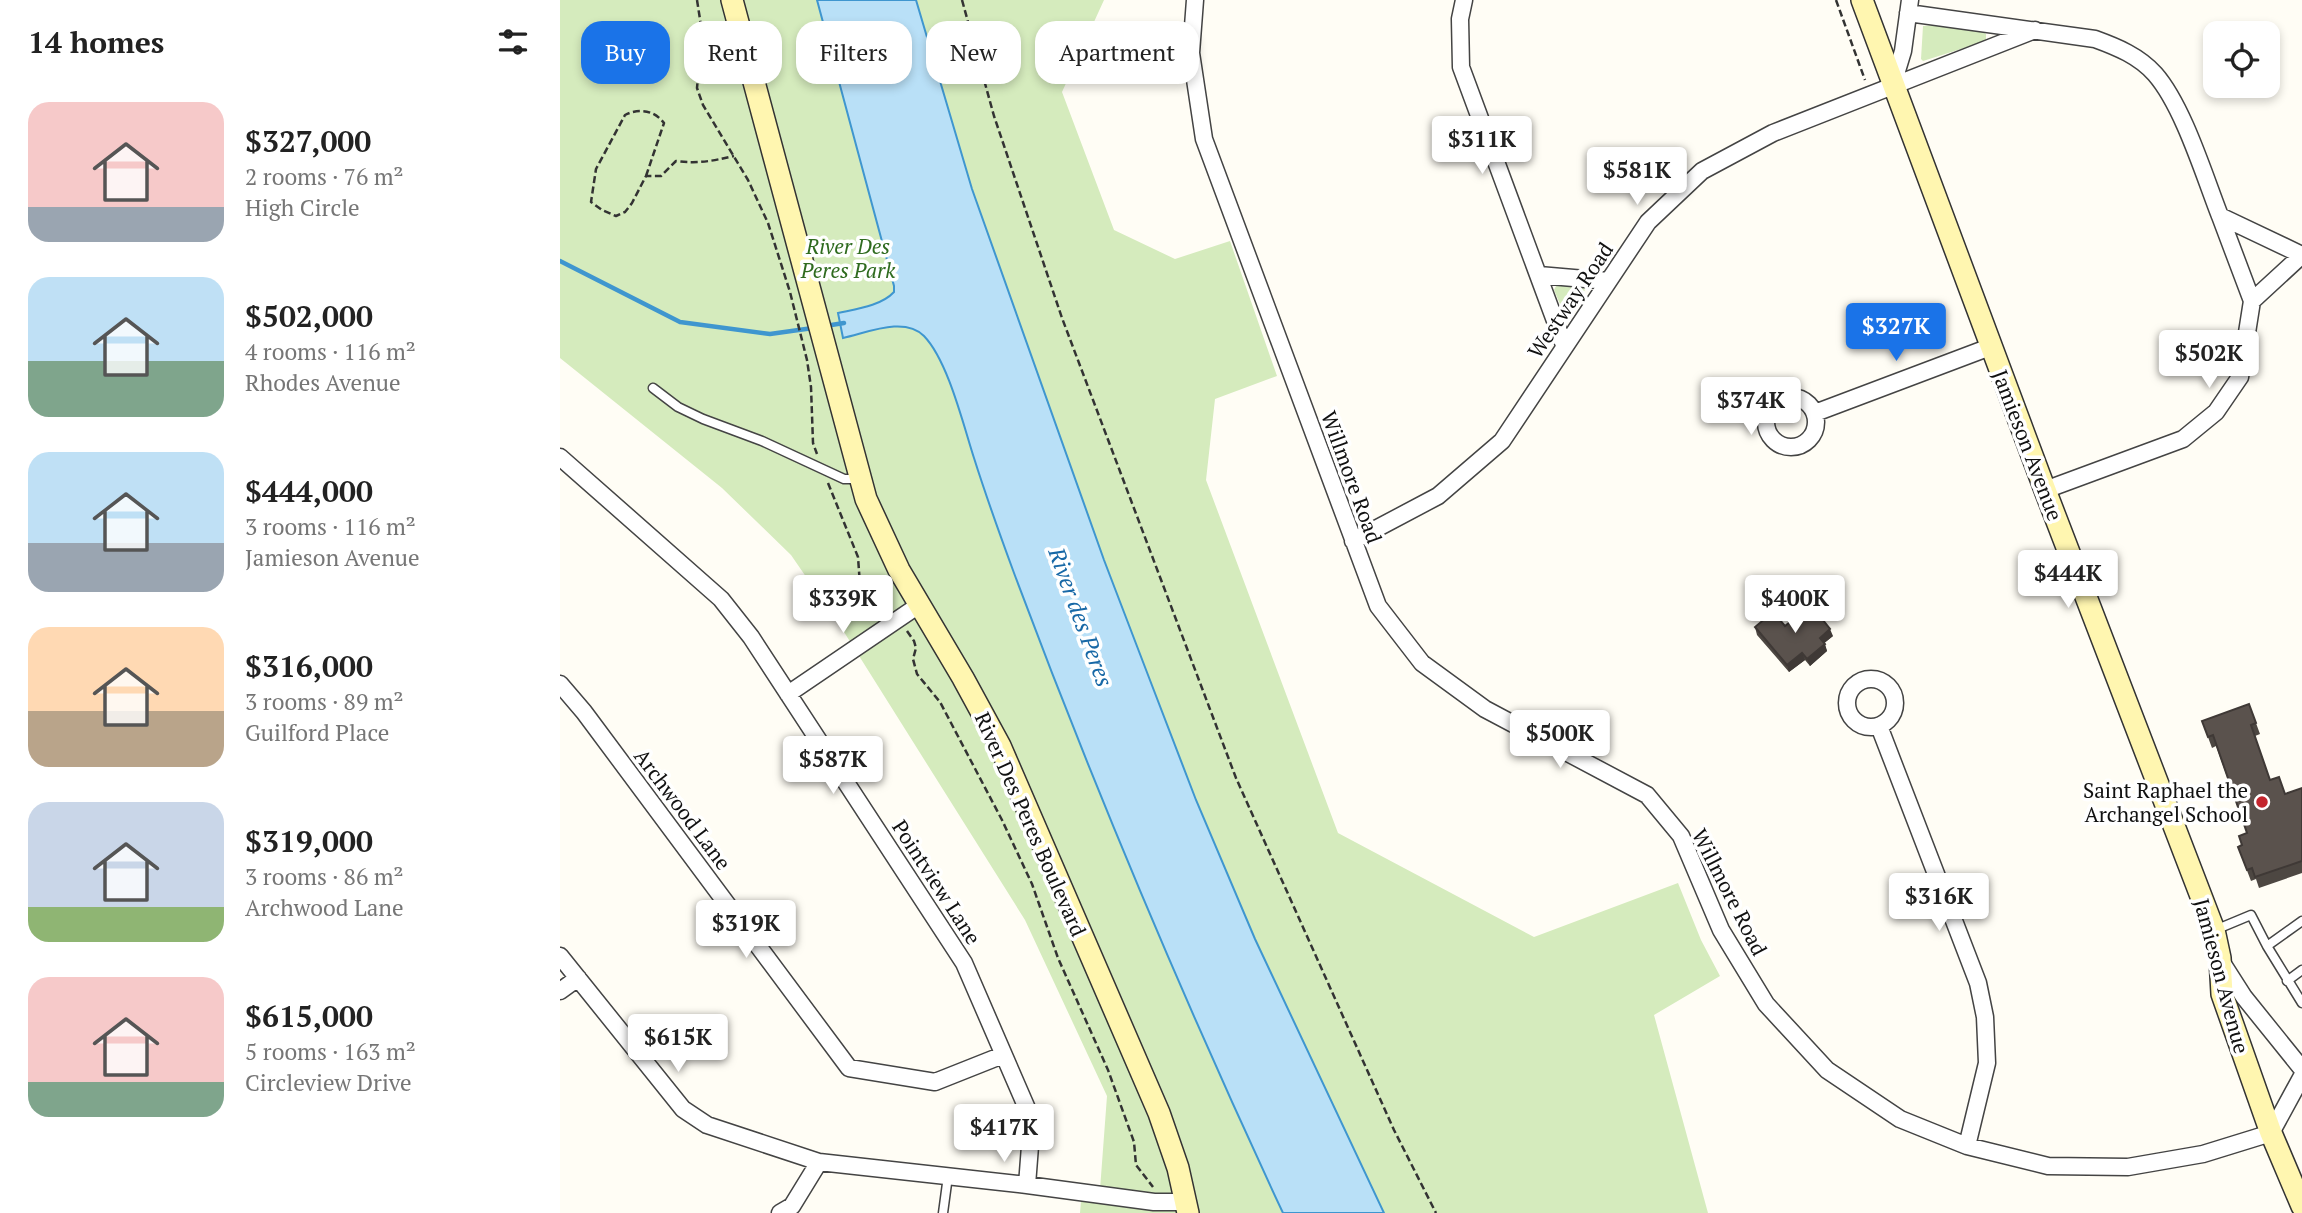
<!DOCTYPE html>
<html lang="en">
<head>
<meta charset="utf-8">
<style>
	:root { --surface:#fff; --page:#f2f2f2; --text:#222; --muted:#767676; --accent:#1a73e8 }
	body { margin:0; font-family:"PT Serif",serif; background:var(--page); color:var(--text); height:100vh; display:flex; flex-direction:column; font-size:26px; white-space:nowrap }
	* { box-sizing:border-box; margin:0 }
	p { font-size:23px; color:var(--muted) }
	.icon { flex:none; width:38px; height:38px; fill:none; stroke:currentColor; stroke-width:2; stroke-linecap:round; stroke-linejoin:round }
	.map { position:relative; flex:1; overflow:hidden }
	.details { display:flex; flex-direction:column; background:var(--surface); width:560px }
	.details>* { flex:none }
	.banner { position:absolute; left:21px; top:21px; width:665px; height:63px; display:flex; gap:14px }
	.controls { position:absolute; left:1643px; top:21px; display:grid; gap:14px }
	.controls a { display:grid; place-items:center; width:77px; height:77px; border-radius:14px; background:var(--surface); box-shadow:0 4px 10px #0003; font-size:35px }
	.price { position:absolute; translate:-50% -60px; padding:0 16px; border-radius:7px; background:#fff; color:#222; font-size:23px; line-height:46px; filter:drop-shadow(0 2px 4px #0008) }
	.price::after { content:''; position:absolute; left:50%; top:42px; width:21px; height:16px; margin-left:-10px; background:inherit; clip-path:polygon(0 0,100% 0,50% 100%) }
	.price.current { background:var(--accent); color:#fff }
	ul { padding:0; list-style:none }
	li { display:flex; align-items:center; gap:21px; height:175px; padding:0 28px }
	li span { display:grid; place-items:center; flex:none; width:196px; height:140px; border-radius:21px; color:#555 }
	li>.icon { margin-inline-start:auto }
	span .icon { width:84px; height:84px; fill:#fffc; stroke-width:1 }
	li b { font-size:30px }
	h2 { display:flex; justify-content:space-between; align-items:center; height:84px; padding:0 28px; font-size:30px }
	.pill { padding:0 24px; border-radius:21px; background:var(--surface); box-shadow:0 4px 10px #0003; font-size:24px; line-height:63px }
	.pill.current { background:var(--accent); color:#fff }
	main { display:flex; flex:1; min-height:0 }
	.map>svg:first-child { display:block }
	.green { fill:#d5ebbd }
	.water { fill:#b9e0f7; stroke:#3f96cf; stroke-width:2 }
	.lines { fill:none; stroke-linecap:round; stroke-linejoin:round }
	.stream { stroke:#3f96cf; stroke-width:4.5 }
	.service-casing { stroke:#444; stroke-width:11 }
	.minor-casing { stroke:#444; stroke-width:19 }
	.secondary-casing { stroke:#333; stroke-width:24 }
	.path { stroke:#333; stroke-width:2.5; stroke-dasharray:7 3.5; stroke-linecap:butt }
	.service { stroke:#fff; stroke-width:8 }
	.minor { stroke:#fff; stroke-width:16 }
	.secondary { stroke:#fff6b0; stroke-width:21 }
	.wall { fill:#4d4742 }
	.shaded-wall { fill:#3f3936 }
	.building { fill:#5a524d; stroke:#3f3936; stroke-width:2 }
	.poi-dot { fill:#c4262e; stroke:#fff; stroke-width:2.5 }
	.labels { text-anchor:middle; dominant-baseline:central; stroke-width:7; stroke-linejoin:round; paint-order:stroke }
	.park-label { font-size:21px; font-style:italic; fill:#2f6b1f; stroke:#fff }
	.street-label { font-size:21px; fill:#111; stroke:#fff }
	.poi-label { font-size:21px; fill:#111; stroke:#fff; text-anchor:end }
	.water-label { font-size:23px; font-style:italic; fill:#1768a6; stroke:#fff }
</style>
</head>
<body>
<main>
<section class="details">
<h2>14 homes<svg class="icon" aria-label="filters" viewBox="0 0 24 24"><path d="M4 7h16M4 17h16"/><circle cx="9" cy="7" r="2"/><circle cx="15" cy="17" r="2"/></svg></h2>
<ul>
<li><span style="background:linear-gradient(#f6c9c9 75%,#9aa5b1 0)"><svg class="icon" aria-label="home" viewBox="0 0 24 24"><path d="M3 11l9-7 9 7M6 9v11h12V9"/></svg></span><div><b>$327,000</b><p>2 rooms · 76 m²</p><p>High Circle</p></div></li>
<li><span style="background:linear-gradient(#bfe0f5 60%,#7fa58c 0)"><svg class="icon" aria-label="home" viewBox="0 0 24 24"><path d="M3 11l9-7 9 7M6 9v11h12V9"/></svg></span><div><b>$502,000</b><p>4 rooms · 116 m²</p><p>Rhodes Avenue</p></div></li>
<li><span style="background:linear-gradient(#bfe0f5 65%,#9aa5b1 0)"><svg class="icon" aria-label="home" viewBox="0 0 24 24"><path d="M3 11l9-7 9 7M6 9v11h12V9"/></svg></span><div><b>$444,000</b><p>3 rooms · 116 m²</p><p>Jamieson Avenue</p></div></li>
<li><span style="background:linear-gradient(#ffd9b3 60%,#b9a48a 0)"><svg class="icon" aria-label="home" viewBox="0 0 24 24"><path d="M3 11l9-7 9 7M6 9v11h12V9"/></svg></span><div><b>$316,000</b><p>3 rooms · 89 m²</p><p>Guilford Place</p></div></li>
<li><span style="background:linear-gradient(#c9d6e8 75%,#8fb573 0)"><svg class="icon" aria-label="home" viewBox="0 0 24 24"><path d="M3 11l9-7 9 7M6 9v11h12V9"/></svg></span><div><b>$319,000</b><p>3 rooms · 86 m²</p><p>Archwood Lane</p></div></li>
<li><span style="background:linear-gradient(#f6c9c9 75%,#7fa58c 0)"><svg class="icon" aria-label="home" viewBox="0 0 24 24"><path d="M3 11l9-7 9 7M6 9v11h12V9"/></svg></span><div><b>$615,000</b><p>5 rooms · 163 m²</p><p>Circleview Drive</p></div></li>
</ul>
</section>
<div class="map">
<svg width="1742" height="1213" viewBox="0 0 1742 1213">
	<rect width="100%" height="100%" fill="#fffdf5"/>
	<path class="green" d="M0,0H544L502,92L554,230L615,259L670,241L717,376L655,399L646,480L778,833L974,937L1118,883L1141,940L1160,976L1094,1015L1148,1213H520L521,1201L539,1203L547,1096L465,920L284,632L231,555L162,488L0,358Z
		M1376,25L1423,32L1426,34V41L1363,61L1361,59L1363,26Z
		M997,284L1021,286L1025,290L1007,314L1003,311L994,290Z"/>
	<path class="water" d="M257,0H356L412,189L544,560L588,675L636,800L695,939L824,1213H723C625,1003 535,790 454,573C440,535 426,496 414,458C403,424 388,361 364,336C344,316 307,333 283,338L278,313C296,309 321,306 334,292V286Z"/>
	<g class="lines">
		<path class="stream" d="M0,261L120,322L210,334L253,328
			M265,326L284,323"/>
		<defs>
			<path id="service" d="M93,388L118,407L143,419L202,441L284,479H299
				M1742,921L1707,946L1742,1003
				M1655,930L1691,915L1707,946
				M1727,981L1742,970
				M383,1213L388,1176"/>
			<path id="minor" d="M635,0L631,53L644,139L818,606L862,663L925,709L1087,795L1121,836L1161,930L1206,1004L1267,1070L1340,1119L1407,1146L1488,1166L1568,1167L1643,1154L1711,1133L1742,1076
				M904,0L900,19L901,67L1004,345
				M1348,13L1535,39C1557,47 1579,56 1595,74C1623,106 1644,175 1660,216L1742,255
				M1333,84L1343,51L1350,0
				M1660,216L1692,301
				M979,275L1048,281
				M1206 422a25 25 0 1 1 50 0a25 25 0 1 1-50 0Z
				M1255,413L1430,347
				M0,457L161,599L191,637L404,963L472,1120L467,1185
				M1485,490L1623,439L1656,412L1680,377L1692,301L1742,255
				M793,541L878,496L942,441L1088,222L1142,171L1213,133L1475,30
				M1287 703a24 24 0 1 1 48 0a24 24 0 1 1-48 0Z
				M0,684L24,712L289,1068L375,1082L443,1055
				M228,694L359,605
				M1319,726L1418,983L1425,1017L1427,1063L1407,1146
				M0,956L123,1109L147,1125L259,1162L467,1185L594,1202H626
				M1661,961L1684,997L1742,1069
				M0,991L18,978
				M220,1213L232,1206L259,1162"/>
			<path id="secondary" d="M172,0L306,499L339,570L403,678L440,746L599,1113L618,1168L628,1213
				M1302,0L1485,490L1654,930L1660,958L1662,994L1711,1133L1742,1206"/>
		</defs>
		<use href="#service" class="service-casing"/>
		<use href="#minor" class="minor-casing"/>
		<use href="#secondary" class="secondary-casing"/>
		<path class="path" d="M137,0L142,32L137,88L143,105L188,180L208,223L230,292L247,360L251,387L253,443L257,454
			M402,0L434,116L502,318L676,778L834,1130L876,1213
			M1276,0L1305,80
			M86,176L104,123C94,110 79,108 65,115L36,169L31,202L42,210L56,216L65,212L72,203L86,176H101L116,161C138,164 152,161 174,156
			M268,483L298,557L300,585L319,595L330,605
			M347,631L354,641L356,648L353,659L357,674L380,702L442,820L472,884L498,958L548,1070L574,1142L576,1165L593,1187"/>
		<use href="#service" class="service"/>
		<use href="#minor" class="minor"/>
		<use href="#secondary" class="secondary"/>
	</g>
	<path class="wall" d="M1225,626L1273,636L1264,643L1267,651L1250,666L1245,660L1229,672L1197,635L1195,627Z
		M1689,704L1700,734L1695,736L1710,780L1725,794L1742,788V873L1699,888L1696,879L1691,881L1678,847L1682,845L1687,833L1656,746L1652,748L1642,721Z"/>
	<path class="shaded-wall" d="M1270,629L1273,636L1262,645L1260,638Z
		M1265,644L1267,651L1250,666L1247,659Z
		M1242,653L1245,660L1229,672L1227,665Z"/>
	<path class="building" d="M1251,605L1270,629L1260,638L1265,644L1247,659L1242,653L1227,665L1195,627L1213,612L1225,626Z
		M1689,704L1696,723L1691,725L1710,780L1719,777L1725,794L1742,788V861L1695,877L1692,868L1687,870L1678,847L1682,845L1679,836L1687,833L1653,735L1648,737L1642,721Z"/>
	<circle class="poi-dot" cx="1702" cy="802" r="7"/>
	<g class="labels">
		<g class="park-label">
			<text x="288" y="246">River Des<tspan x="288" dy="24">Peres Park</tspan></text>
		</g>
		<g class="street-label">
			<text transform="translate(1010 300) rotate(-56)">Westway Road</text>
			<text transform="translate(1468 445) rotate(69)">Jamieson Avenue</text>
			<text transform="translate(792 477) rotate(70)">Willmore Road</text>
			<text transform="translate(123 809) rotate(53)">Archwood Lane</text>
			<text transform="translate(471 824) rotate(66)">River Des Peres Boulevard</text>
			<text transform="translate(377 882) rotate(57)">Pointview Lane</text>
			<text transform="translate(1170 892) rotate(63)">Willmore Road</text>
			<text transform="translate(1662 976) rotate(75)">Jamieson Avenue</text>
		</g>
		<g class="poi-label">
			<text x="1688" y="790">Saint Raphael the<tspan x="1688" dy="24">Archangel School</tspan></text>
		</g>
		<g class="water-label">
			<text transform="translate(521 617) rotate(70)">River des Peres</text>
		</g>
	</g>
</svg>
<div class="controls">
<a><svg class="icon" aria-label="locate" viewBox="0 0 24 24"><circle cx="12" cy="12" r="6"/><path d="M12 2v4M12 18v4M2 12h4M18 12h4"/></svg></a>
</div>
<b class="price" style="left:922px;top:176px">$311K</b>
<b class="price" style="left:1077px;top:207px">$581K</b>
<b class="price current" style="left:1336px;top:363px">$327K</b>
<b class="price" style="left:1649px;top:390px">$502K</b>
<b class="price" style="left:1191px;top:437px">$374K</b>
<b class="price" style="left:1508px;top:610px">$444K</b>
<b class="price" style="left:283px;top:635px">$339K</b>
<b class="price" style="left:1235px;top:635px">$400K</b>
<b class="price" style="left:1000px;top:770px">$500K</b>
<b class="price" style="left:273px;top:796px">$587K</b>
<b class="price" style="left:1379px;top:933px">$316K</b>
<b class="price" style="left:186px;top:960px">$319K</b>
<b class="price" style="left:118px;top:1074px">$615K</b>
<b class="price" style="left:444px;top:1164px">$417K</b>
<div class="banner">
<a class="pill current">Buy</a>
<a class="pill">Rent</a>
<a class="pill">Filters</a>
<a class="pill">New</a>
<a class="pill">Apartment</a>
</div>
</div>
</main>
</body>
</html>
